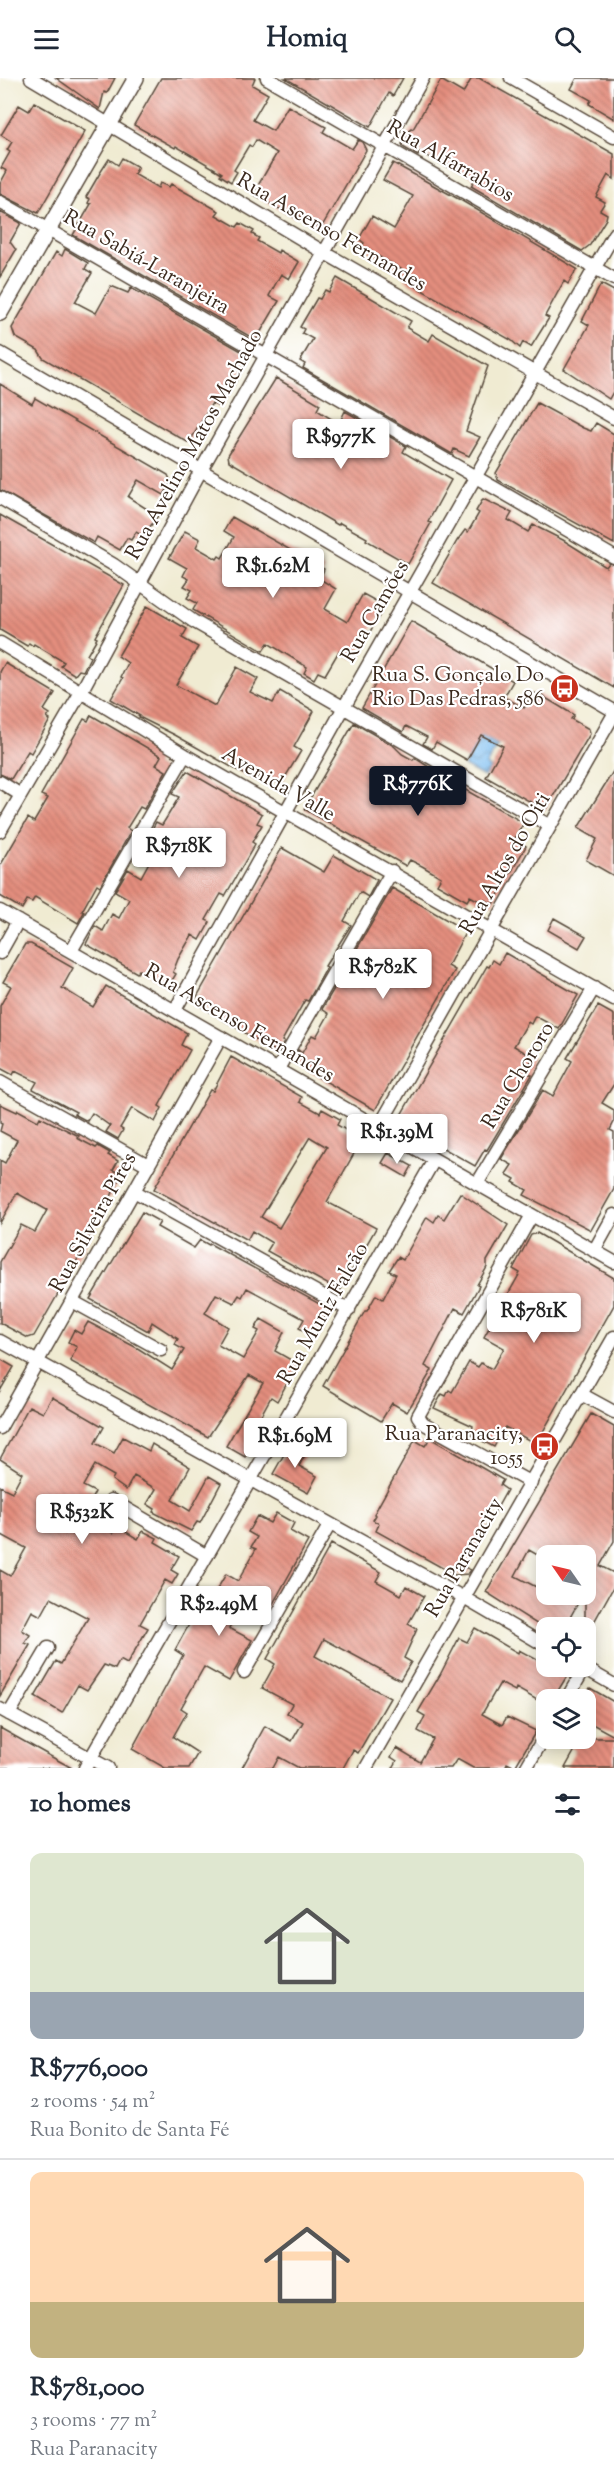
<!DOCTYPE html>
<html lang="en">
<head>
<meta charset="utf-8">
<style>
	:root { --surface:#fff; --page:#f6f6f7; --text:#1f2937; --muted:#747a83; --line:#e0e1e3; --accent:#111827 }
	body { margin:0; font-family:"Sorts Mill Goudy",serif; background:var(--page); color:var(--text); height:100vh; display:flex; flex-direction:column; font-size:22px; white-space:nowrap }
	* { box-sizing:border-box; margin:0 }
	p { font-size:20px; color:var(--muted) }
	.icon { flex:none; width:33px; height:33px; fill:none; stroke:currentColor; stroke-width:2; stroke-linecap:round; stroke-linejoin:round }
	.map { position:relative; height:1690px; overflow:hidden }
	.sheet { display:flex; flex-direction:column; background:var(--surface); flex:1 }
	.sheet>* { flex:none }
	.needle { width:39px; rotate:304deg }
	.fabs { position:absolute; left:536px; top:1467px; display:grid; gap:12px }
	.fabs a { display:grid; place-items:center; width:60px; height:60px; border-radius:12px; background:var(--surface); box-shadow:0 3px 15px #0003; font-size:30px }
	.price { position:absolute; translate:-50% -51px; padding:0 14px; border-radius:6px; background:#fff; color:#222; font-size:20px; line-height:39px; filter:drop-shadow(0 2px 3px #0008) }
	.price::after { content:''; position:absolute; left:50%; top:36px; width:18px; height:14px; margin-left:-9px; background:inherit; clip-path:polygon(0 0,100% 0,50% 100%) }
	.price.on { background:var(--accent); color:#fff }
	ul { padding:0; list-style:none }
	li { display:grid; align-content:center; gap:12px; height:318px; padding:0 30px }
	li+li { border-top:2px solid var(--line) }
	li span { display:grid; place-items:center; height:186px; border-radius:12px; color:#555 }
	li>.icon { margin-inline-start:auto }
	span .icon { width:108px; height:108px; fill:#fffc; stroke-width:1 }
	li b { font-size:26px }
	h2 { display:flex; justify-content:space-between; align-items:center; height:72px; padding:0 30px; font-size:26px }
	header { display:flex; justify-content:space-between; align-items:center; height:78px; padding:0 30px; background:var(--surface); font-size:27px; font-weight:700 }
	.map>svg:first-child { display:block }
	.water { fill:url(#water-waves); stroke:#5b7488; stroke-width:1.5 }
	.building { fill:url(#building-back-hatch); fill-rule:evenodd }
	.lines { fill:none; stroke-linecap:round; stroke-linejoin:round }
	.minor-casing { stroke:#564739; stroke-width:15 }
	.tertiary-casing { stroke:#564739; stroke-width:18 }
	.minor { stroke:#fff; stroke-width:12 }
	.tertiary { stroke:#fff; stroke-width:15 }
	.labels { text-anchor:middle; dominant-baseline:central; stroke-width:4.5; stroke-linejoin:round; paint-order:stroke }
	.street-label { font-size:21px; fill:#3b2a1e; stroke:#fff }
	.poi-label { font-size:21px; fill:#3b2a1e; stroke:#fff; text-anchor:end }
</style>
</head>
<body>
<header><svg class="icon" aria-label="menu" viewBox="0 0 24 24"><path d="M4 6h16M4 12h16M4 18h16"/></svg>Homiq<svg class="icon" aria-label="search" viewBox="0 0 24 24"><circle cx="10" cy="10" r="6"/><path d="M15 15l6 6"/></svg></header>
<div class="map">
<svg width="614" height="1690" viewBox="0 0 614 1690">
	<defs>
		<pattern id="water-waves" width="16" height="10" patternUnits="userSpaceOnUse" patternTransform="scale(1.5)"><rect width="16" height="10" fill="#7bbdf1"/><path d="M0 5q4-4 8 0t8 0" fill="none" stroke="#669ac3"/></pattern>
		<pattern id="building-back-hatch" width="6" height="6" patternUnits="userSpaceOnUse" patternTransform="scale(1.5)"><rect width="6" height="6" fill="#e48e7e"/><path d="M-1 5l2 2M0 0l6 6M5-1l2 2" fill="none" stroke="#ba7467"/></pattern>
	</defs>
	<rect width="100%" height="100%" fill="#fff"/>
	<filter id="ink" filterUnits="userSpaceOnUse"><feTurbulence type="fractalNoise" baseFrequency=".0167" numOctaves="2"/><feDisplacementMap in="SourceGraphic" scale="12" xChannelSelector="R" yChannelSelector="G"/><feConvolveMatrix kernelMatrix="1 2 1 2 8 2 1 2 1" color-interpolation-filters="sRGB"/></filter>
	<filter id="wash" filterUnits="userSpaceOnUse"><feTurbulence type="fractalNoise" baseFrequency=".008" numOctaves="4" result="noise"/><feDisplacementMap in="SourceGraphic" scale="24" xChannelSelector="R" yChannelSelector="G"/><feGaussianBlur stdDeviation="1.35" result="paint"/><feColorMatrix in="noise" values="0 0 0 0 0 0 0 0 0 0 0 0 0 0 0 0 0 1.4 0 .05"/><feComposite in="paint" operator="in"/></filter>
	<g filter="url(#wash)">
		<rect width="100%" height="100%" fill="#f0ebd2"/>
		<path class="water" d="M481,658L498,667L486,687L490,690L484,699L464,688Z"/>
		<g id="blocks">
			<path class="building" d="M56,0H115L107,15L104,14L100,31Z
				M161,0H255L252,7L268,16L253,42L273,53L288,28L326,49L323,54L352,71L358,62L362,64L366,72L321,150L296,136L294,139L253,116L277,75L256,62L252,69L249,67L234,92L237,94L231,104L220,97L222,95L176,68L175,70L134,47Z
				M285,0H403L393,18L389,15L370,49Z
				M472,0H479L614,76V101L608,97L596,119L605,124L600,132L607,136L606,141L590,167L582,173L471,108L475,101L449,86L447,89L420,74L418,78L403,69L402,66L411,50L413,51L441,2L463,15Z
				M577,0H614V41L589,26L591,22L571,11Z
				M34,24L85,53L38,135L0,116V106L7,93L1,90L10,74L7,72L12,64L1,57L19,27L29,33Z
				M122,80L138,89L134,96L158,110L160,105L169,109L171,106L219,133L216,137L237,149L240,145L254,153L252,156L259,160L257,163L278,175L279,172L299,184L289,201L281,196L269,218L279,223L256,262L73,157L91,126L88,125L90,121L86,119L100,95L109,81L118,87Z
				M393,85L462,123L577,191L568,206L564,203L545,238L549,240L531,269L523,264L520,270L511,262L404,202L408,195L362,169L364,165L359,161L372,138L394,151L413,118L383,102Z
				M0,134L21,145L10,164L16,172L0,199Z
				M65,171L88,185L85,191L92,195L75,224L96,235L111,208L128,215L131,210L250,278L225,322L223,321L219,329L212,325L189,365L43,280L38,272L15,259L12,250L56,174L62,178Z
				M337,200L411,243L407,250L429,263L433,256L488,288L466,353L480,359L469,378L454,371L452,376L303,290L305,286L300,283L313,261L302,255L304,251L300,249L317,220L320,221L325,212L329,214Z
				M601,206L614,213V312L609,321L564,291L589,247L582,243Z
				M276,300L320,326L317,332L339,346L345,333L406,368L403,374L451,402L428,444L431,445L408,486L366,462L367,460L340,445L338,447L229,383L228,377Z
				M0,306L32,326L35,320L168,397L171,404L164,417L138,402L128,419L158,438L143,458L136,454L131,462L127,460L120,472L97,459L94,465L0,412Z
				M537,325L583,350L591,353L596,345L614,356V466L498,402L496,395Z
				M483,421L512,435L508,442L528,454L533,447L563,462L606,489L609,485L614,487V610L433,505L457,463L465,452L468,454L479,435L476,433Z
				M0,437L124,507L95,559L97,560L87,577L90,579L83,593L79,592L75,597L61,588L64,584L34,566L33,568L29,565L27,568L0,552Z
				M232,439L324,491L320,501L336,511L325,531L347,544L363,516L385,528L354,581L339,573L325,597L318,594L314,601L304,595L307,589L268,565L263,573L193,532L197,525L187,520L192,512L184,508L189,501L183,498L187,490L169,480L185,453L200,461L196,469L217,481L219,478L222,480L234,459L224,453Z
				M147,528L187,551L182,560L198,569L176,607L215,628L237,589L258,601L250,614L273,625L280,613L314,633L294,669L301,673L281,706L260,695L256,703L175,657L139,639L140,638L111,621L123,600L121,599L128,585L118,578Z
				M411,543L513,603L504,619L524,630L533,615L539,616L574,637L571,641L589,651L590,656L545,732L486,699L503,668L481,657L467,682L436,664L432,671L423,666L427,659L406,648L403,654L362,630Z
				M5,585L55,615L44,632L50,636L47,640L50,642L31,675L28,673L11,701L0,696V594Z
				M91,637L161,678L156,687L166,693L144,731L140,729L127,750L131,753L100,808L97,806L82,833L84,834L78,845L35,819L32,824L27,822L22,831L0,818V788L28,740L34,744L48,720L41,717L84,641L88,643Z
				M354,645L394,668L402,676L413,682L415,680L455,706L524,745L514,761L526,768L493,826L485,822L483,825L470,818L467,823L437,806L441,799L422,788L410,782L406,788L304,731Z
				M614,692V798L586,782L597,761L578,750Z
				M187,693L262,736L257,745L262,747L252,764L255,766L225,818L221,816L206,842L210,844L200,862L192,857L178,881L173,894L176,896L168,909L139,892L137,895L86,866L95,848L103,853L112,836L119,840L129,821L115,813L128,791L141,799L154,775L147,772L149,769L144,766L156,744L162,747L167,739L179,719L172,716Z
				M282,770L324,794L334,777L377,802L368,819L360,814L344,843L351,847L325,888L327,889L308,923L305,922L282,963L284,964L278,975L194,924Z
				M392,810L466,853L448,888L455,892L375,1032L292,984L298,972L302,975L312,957L316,959L329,936L322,931L342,897L349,901L361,878L355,874Z
				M554,840L586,858L579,870L548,852Z
				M25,866H31L73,890L62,910L93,929L106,908L187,955L181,967L190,972L159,1028L162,1030L155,1044L132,1030L120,1050L123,1052L118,1061L106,1054L110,1048L92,1035L87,1043L74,1036L76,1034L33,1011L37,1004L15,993L13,997L0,990V928L11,908L3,904Z
				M505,875L578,917L559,951L535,938L531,946L528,944L514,968L533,979L530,985L533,986L528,995L532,997L487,1072L485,1071L475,1088L397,1044L487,888L489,889L493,882L499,886Z
				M598,928L614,937V1006L602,1025L614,1032V1044L610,1052L614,1054V1111L591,1152L524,1117L527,1112L513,1104L515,1101L506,1096L512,1087L501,1081L543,1012L553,1018L572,983L567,980Z
				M231,979L302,1019L300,1024L320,1035L322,1031L340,1041L337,1047L362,1061L327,1124L376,1150L340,1213L267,1173L272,1165L252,1153L247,1162L154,1111L210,1012L213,1013ZM310,1059L327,1069L279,1150L261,1139Z
				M0,1026L17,1034L18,1032L38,1043L40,1039L79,1058L77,1060L96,1070L98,1068L110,1075L108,1077L118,1083L113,1092L121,1096L110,1121L106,1119L95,1141L98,1143L74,1188L34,1258L28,1260L0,1245V1184L21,1147L35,1154L47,1132L17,1115L0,1145V1082L5,1085L17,1062L0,1053L2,1046L0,1045Z
				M388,1075L412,1088L406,1099L382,1085Z
				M460,1115L508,1147L487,1183V1189L477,1207L479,1208L464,1235L455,1230L425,1288L432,1292L407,1334L392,1325L381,1343L323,1308L365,1233H367L376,1217L383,1221L396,1196L389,1193L398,1179L403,1182L427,1139L434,1144L438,1137L444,1141Z
				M142,1134L160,1144L157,1149L194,1170L200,1162L209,1167L210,1166L325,1229L328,1234L314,1258L299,1250L304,1241L247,1210L242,1219L239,1217L234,1225L216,1216L205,1235L228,1249L218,1267L243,1281L259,1253L255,1251L261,1241L284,1254L275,1273L298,1286L277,1323L271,1319L260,1339L262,1340L261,1344L245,1379L226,1368L263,1305L249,1297L208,1359L70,1283L77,1269L68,1264L74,1252L81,1256L88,1244L139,1271L172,1292L184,1272L175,1267L178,1261L152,1244L148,1253L90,1221Z
				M537,1155L614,1200V1227L536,1366L505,1349L494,1369L471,1357L473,1348L434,1330L442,1316L446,1318L449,1312L452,1314L469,1284L478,1289L481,1285L492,1291L504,1270L484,1259L520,1195L513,1191L531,1157Z
				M0,1281L14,1289L0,1313Z
				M52,1319L104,1349L95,1365L114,1375L123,1359L149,1373L152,1366L190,1389L172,1422L190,1433L209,1398L221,1405L200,1445L197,1444L191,1453L153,1434L155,1431L147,1426L156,1411L134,1398L126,1412L112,1402L114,1398L95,1387L83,1408L95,1414L86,1431L92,1434L88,1441L113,1455L116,1448L138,1461L143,1453L157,1460L155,1464L179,1478L171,1492L178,1496L172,1506L165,1502L140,1546L148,1550L127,1586L120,1582L115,1591L104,1587L87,1612L78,1607L62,1635L35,1619L56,1583L61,1586L88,1540L51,1520L41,1538L32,1533L22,1552L30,1557L25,1565L30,1567L0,1618V1492L10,1498L26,1470L0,1456V1408L12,1414L22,1395L0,1381L29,1328L43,1335Z
				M591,1336L614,1349V1463L600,1488L614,1495V1508L585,1560V1478H546V1482L529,1472L515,1498L546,1514V1516H583L564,1550H543L486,1514Z
				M430,1360L503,1402L500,1407L507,1412L464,1489L471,1492L468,1496L455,1497L376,1453L379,1446L373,1442L376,1437L374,1436L415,1362L425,1368Z
				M291,1364L307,1373L299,1388L317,1398L308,1415L273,1396Z
				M276,1435L294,1445L290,1453L308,1463L270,1531L257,1523L255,1527L245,1521L229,1550L252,1562L229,1603L204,1589L181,1630L187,1634L173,1659L198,1675L189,1690H165L132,1671L183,1577L175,1572L197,1532L203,1535L226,1496L238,1503L256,1471L251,1469L257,1459L248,1454L257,1438L270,1445Z
				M331,1466L381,1494L376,1503L401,1517L406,1508L424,1518L408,1546L417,1551L404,1580L411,1584L400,1602L324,1561L315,1578L390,1620L358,1675L353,1672L343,1690H299L279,1679L273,1690H242L265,1648L292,1663L303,1644L287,1635L292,1626L262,1610L275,1586L267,1581Z
				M475,1550L518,1575L519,1572L567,1598L556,1616L554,1615L550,1622H546V1627L516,1610L515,1613L500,1605L482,1636L502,1647L507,1639L536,1653L515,1689L507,1685L505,1690H473L457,1681L451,1690H393L397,1683L391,1679L397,1670L420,1684L433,1661L418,1653L425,1638L418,1634L440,1597L459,1560L467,1564Z
				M590,1610L614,1624V1658L585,1642V1619Z
				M0,1650L50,1678L72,1690H0Z
				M554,1660H614V1690H565L575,1672Z"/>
		</g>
	</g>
	<g filter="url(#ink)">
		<use href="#blocks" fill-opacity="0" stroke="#564739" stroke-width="1.5"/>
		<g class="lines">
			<defs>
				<path id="minor" d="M31,0L325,175L614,340
					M267,0L614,201
					M511,0L614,59
					M0,124L614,479
					M0,275L614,633
					M0,420L114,487L193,543L550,748
					M0,565L185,677L614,922
					M0,704L21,717
					M0,753L81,614L200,394L423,0
					M0,833L614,1184
					M71,873L185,677
					M0,875L18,843
					M175,932L343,631L614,156
					M278,991L392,793
					M0,1004L148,1087
					M379,1049L614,636
					M477,1106L594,910
					M134,1113L349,1232
					M594,1173L614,1137
					M72,1223L161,1272
					M0,1263L464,1520L546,1568
					M581,1316L614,1334
					M0,1350L221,959
					M531,1405L423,1345L418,1338L532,1137
					M111,1422L207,1478
					M581,1588L614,1607
					M244,1594L330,1446
					M566,1622L584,1591
					M0,1631L108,1690
					M9,1636L48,1570
					M85,1690L434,1082
					M366,1690L614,1259
					M526,1690L546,1656"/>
				<path id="tertiary" d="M0,235L136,0"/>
			</defs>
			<use href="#minor" class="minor-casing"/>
			<use href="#tertiary" class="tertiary-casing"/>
			<use href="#minor" class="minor"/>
			<use href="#tertiary" class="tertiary"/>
		</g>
	</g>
	<defs>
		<symbol id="bus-disc" viewBox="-11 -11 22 22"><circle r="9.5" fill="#c8321e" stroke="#fff"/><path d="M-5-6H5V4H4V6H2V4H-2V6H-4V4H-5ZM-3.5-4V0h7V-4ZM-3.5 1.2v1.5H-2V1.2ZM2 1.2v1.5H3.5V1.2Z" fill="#fff"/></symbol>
	</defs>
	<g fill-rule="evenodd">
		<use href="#bus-disc" x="548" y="594" width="33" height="33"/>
		<use href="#bus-disc" x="528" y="1352" width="33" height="33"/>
	</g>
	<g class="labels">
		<g class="street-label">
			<text transform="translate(450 84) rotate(30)">Rua Alfarrabios</text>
			<text transform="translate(331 155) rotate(30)">Rua Ascenso Fernandes</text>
			<text transform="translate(146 185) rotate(30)">Rua Sabiá-Laranjeira</text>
			<text transform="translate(195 367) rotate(-61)">Rua Avelino Matos Machado</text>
			<text transform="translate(376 534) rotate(-60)">Rua Camões</text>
			<text transform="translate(278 707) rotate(30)">Avenida Valle</text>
			<text transform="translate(506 786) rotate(-60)">Rua Altos do Oiti</text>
			<text transform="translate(239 946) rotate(30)">Rua Ascenso Fernandes</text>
			<text transform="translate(519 998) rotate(-59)">Rua Chororo</text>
			<text transform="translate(94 1145) rotate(-61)">Rua Silveira Pires</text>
			<text transform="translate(324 1236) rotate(-60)">Rua Muniz Falcão</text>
			<text transform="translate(465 1480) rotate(-60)">Rua Paranacity</text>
		</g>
		<g class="poi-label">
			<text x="544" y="598">Rua S. Gonçalo Do<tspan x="544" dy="24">Rio Das Pedras, 586</tspan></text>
			<text x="523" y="1357">Rua Paranacity,<tspan x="523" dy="24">1055</tspan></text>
		</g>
	</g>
</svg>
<div class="fabs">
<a><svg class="needle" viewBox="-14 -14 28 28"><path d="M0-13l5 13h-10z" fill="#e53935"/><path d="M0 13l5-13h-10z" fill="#747a83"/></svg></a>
<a><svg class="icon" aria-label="locate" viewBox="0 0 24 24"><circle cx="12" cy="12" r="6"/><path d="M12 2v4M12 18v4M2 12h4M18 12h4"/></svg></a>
<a><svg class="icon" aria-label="layers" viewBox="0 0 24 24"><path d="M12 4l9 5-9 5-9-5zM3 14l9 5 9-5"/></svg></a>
</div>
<b class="price" style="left:341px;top:392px">R$977K</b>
<b class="price" style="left:273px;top:521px">R$1.62M</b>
<b class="price on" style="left:418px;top:739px">R$776K</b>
<b class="price" style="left:179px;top:801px">R$718K</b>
<b class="price" style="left:383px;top:922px">R$782K</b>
<b class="price" style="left:397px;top:1087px">R$1.39M</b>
<b class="price" style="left:534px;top:1266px">R$781K</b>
<b class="price" style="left:295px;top:1391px">R$1.69M</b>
<b class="price" style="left:82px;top:1467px">R$532K</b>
<b class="price" style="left:219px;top:1559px">R$2.49M</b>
</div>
<section class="sheet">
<h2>10 homes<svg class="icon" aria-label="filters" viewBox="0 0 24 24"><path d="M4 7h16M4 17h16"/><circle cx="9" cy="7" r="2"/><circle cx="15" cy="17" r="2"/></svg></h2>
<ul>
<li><span style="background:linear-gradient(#dfe7d0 75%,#9aa5b1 0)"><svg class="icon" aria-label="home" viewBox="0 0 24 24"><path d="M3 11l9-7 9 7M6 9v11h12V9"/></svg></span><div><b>R$776,000</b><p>2 rooms · 54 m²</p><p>Rua Bonito de Santa Fé</p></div></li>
<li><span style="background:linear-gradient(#ffd9b3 70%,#c2b280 0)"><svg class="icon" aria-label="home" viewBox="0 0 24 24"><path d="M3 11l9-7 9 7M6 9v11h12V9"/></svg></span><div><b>R$781,000</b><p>3 rooms · 77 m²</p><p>Rua Paranacity</p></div></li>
</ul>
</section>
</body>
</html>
